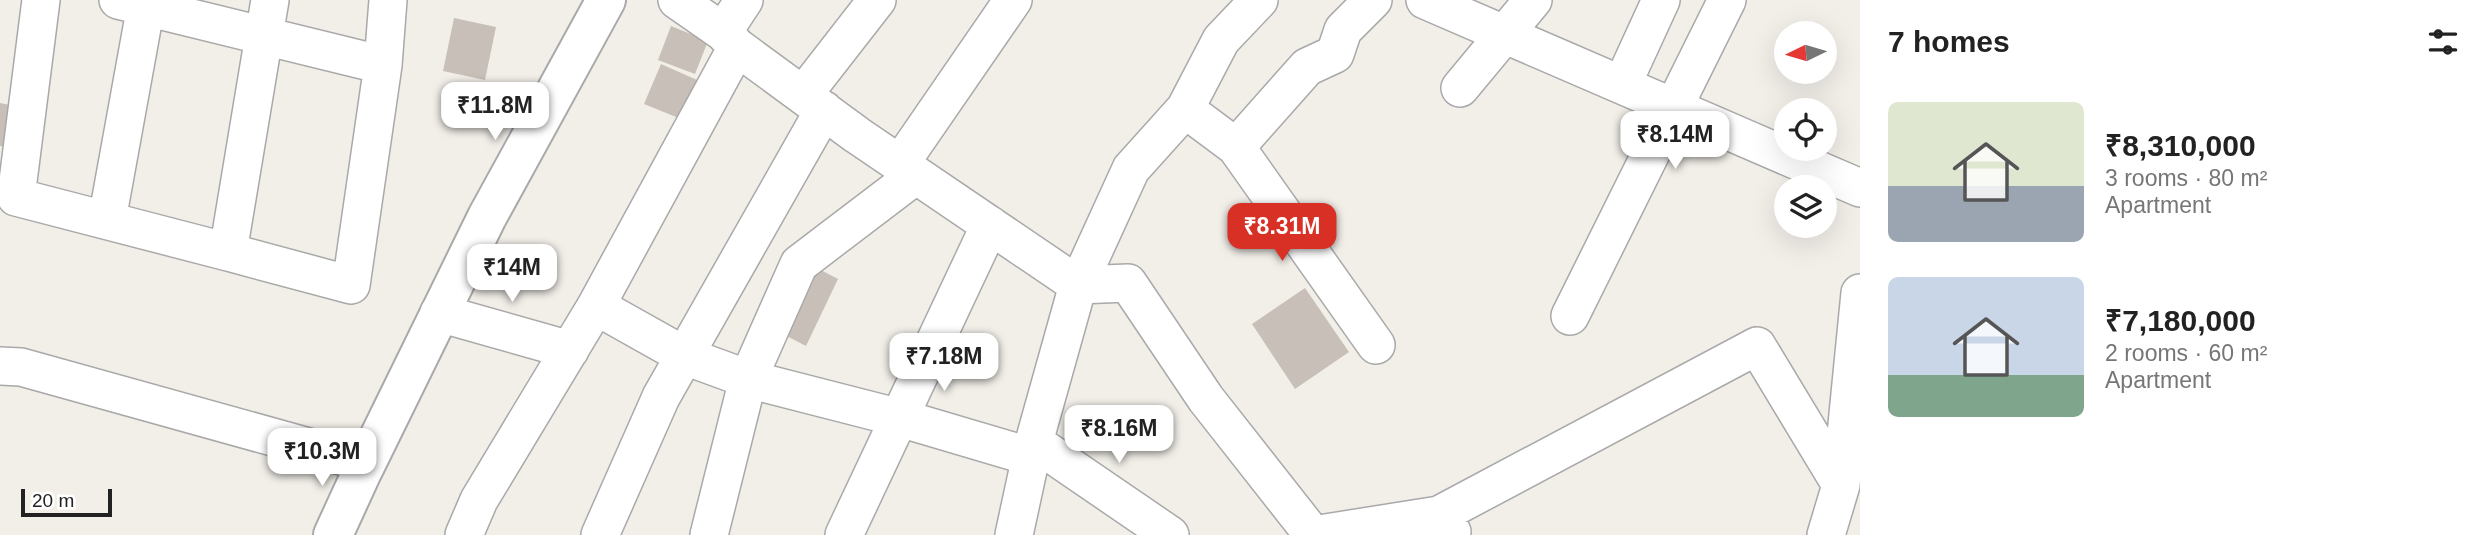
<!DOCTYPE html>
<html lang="en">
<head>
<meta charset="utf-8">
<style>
	:root { --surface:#fff; --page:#f6f6f6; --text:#222; --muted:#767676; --accent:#d93025 }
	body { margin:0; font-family:Arial,sans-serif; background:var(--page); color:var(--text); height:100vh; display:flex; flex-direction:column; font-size:26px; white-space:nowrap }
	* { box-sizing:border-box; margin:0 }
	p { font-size:23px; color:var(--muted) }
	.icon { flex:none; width:38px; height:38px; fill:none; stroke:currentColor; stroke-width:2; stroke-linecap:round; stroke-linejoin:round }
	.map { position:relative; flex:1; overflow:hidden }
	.side { display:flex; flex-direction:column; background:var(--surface); width:630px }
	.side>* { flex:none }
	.needle { width:46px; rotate:265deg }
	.tools { position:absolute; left:1774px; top:21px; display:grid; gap:14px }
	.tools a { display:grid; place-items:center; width:63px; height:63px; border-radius:50%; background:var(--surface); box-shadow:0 7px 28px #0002; font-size:35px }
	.scale { position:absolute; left:21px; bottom:18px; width:91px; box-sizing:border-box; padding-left:7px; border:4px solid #222; border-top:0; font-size:19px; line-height:24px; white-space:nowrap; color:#222; -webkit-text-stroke:5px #fff; paint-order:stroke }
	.price { position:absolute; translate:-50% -60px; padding:0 16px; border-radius:14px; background:#fff; color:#222; font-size:23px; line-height:46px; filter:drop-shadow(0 2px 4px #0008) }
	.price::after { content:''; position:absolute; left:50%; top:42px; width:21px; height:16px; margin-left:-10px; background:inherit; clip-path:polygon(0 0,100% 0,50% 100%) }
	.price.selected { background:var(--accent); color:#fff }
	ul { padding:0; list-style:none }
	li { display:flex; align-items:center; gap:21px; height:175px; padding:0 28px }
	li span { display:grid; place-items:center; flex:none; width:196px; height:140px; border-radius:10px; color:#555 }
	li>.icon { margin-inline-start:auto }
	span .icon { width:84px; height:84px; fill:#fffc; stroke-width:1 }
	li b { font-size:30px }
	h2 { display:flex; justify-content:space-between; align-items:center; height:84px; padding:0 28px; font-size:30px }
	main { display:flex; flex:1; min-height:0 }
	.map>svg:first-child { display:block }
	.building { fill:#c7bfb8 }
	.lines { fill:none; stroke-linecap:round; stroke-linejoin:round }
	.minor-casing { stroke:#a9a9a9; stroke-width:40 }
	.tertiary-casing { stroke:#a9a9a9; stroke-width:42 }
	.minor { stroke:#fff; stroke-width:37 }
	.tertiary { stroke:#fff; stroke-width:38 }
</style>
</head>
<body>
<main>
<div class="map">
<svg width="1860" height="535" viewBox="0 0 1860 535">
	<rect width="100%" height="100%" fill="#f2efe9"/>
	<path class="building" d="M454,18L496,27L485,80L443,71Z
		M671,26L708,41L695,74L658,60Z
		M661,64L697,80L681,119L644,104Z
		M0,103L20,107L12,148L0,146Z
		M815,267L838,279L806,346L783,334Z
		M1305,288L1349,352L1295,389L1252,324Z"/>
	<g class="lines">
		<defs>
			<path id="minor" d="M41,0L16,197L228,252L270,0
				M118,0L383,65
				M677,0L723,32L737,47L857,135L1078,285L1128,283L1206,399L1313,535
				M1425,0L1860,188
				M723,32L744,0
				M1622,85L1661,0
				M1460,88L1533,0
				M803,95L877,0
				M1185,109L1236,147L1376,345
				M1236,147L1307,67L1335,54L1343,30L1373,0
				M900,164L1013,0
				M107,220L147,0
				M228,252L351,285L383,65L388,0
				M596,306L685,356L748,379L900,418L1032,457
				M439,313L570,350
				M1570,316L1727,0
				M0,366L21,367L366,463
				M1034,442L1170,535
				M464,535L479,500L596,306L737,47
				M600,535L661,397L824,110
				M709,535L748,379L799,264L916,175
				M844,535L990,225
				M1014,535L1034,442L1078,285L1131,169L1185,109L1221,40L1259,0
				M1313,535L1439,515L1452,532
				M1437,535L1439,515L1757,346L1841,485
				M1826,535L1841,485L1860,293"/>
			<path id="tertiary" d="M363,470L487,217L606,0
				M333,535L366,463"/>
		</defs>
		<use href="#minor" class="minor-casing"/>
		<use href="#tertiary" class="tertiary-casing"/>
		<use href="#minor" class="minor"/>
		<use href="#tertiary" class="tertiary"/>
	</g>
</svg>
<div class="tools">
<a><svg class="needle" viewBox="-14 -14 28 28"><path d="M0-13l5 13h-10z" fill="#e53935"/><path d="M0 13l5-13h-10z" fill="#767676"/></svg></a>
<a><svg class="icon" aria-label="locate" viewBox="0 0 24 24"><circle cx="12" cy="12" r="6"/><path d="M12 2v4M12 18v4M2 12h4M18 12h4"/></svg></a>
<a><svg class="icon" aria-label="layers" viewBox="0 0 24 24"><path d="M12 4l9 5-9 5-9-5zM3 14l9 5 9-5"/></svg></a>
</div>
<div class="scale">20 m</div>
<b class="price" style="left:495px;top:142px">₹11.8M</b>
<b class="price" style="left:1675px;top:171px">₹8.14M</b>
<b class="price selected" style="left:1282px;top:263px">₹8.31M</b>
<b class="price" style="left:512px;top:304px">₹14M</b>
<b class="price" style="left:944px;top:393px">₹7.18M</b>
<b class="price" style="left:1119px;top:465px">₹8.16M</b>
<b class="price" style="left:322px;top:488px">₹10.3M</b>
</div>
<section class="side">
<h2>7 homes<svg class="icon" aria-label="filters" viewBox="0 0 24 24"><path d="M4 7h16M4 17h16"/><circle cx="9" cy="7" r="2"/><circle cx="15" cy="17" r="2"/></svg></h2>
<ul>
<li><span style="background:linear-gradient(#dfe7d0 60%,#9aa5b1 0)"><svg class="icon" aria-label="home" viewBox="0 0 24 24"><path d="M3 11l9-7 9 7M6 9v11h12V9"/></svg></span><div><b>₹8,310,000</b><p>3 rooms · 80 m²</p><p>Apartment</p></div></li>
<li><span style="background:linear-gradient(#c9d6e8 70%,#7fa58c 0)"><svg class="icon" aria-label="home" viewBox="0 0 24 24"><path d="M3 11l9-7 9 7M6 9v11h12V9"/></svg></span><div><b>₹7,180,000</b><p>2 rooms · 60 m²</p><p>Apartment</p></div></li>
</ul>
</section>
</main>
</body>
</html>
